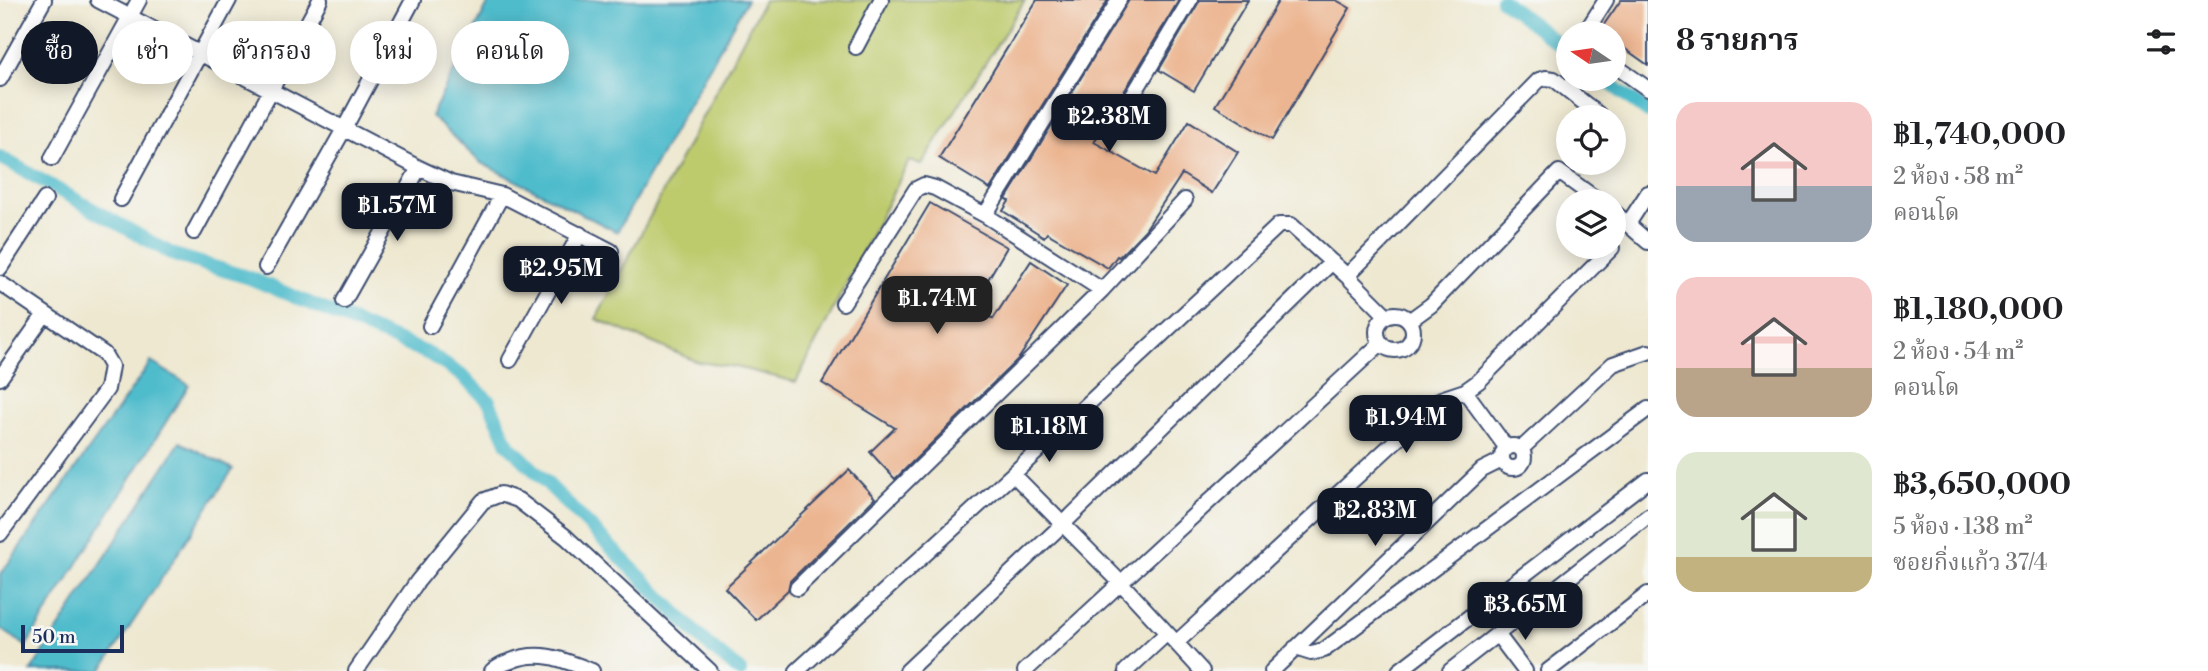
<!DOCTYPE html>
<html lang="th">
<head>
<meta charset="utf-8">
<style>
	:root { --surface:#fff; --page:#f2f2f2; --text:#202124; --muted:#757577; --accent:#111827 }
	body { margin:0; font-family:"Libre Bodoni","Noto Serif Thai",serif; background:var(--page); color:var(--text); height:100vh; display:flex; flex-direction:column; font-size:26px; white-space:nowrap }
	* { box-sizing:border-box; margin:0 }
	p { font-size:23px; color:var(--muted) }
	.icon { flex:none; width:38px; height:38px; fill:none; stroke:currentColor; stroke-width:2; stroke-linecap:round; stroke-linejoin:round }
	.map { position:relative; flex:1; overflow:hidden }
	.details { display:flex; flex-direction:column; background:var(--surface); width:560px }
	.details>* { flex:none }
	.banner { position:absolute; left:21px; top:21px; width:665px; height:63px; display:flex; gap:14px }
	.needle { width:46px; rotate:283deg }
	.buttons { position:absolute; left:1556px; top:21px; display:grid; gap:14px }
	.buttons a { display:grid; place-items:center; width:70px; height:70px; border-radius:50%; background:var(--surface); box-shadow:0 4px 18px #0003; font-size:35px }
	.scale { position:absolute; left:21px; bottom:18px; width:103px; box-sizing:border-box; padding-left:7px; border:4px solid #1b2f5e; border-top:0; font-size:19px; line-height:24px; white-space:nowrap; color:#1b2f5e; -webkit-text-stroke:5px #f6f6f2; paint-order:stroke }
	.price { position:absolute; translate:-50% -60px; padding:0 16px; border-radius:14px; background:var(--accent); color:#fff; font-size:23px; line-height:46px; filter:drop-shadow(0 2px 4px #0008) }
	.price::after { content:''; position:absolute; left:50%; top:42px; width:21px; height:16px; margin-left:-10px; background:inherit; clip-path:polygon(0 0,100% 0,50% 100%) }
	.price.current { background:#222; color:#fff }
	ul { padding:0; list-style:none }
	li { display:flex; align-items:center; gap:21px; height:175px; padding:0 28px }
	li span { display:grid; place-items:center; flex:none; width:196px; height:140px; border-radius:21px; color:#555 }
	li>.icon { margin-inline-start:auto }
	span .icon { width:84px; height:84px; fill:#fffc; stroke-width:1 }
	li b { font-size:30px }
	h2 { display:flex; justify-content:space-between; align-items:center; height:84px; padding:0 28px; font-size:30px }
	.tag { padding:0 24px; border-radius:32px; background:var(--surface); box-shadow:0 4px 18px #0003; font-size:24px; line-height:63px }
	.tag.current { background:var(--accent); color:#fff }
	main { display:flex; flex:1; min-height:0 }
	.map>svg:first-child { display:block }
	.green { fill:#becb6d; stroke:#6c7d66; stroke-width:2 }
	.water { fill:#50bccc; stroke:#367695; stroke-width:2 }
	.lines { fill:none; stroke-linecap:round; stroke-linejoin:round }
	.canal { stroke:#50bccc; stroke-width:14 }
	.building { fill:#ecb591 }
	.minor-casing { stroke:#3b4b6f; stroke-width:18 }
	.minor { stroke:#fff; stroke-width:14 }
</style>
</head>
<body>
<main>
<div class="map">
<svg width="1648" height="671" viewBox="0 0 1648 671">
	<rect width="100%" height="100%" fill="#f6f6f2"/>
	<filter id="ink" filterUnits="userSpaceOnUse"><feTurbulence type="fractalNoise" baseFrequency=".0143" numOctaves="2"/><feDisplacementMap in="SourceGraphic" scale="14" xChannelSelector="R" yChannelSelector="G"/><feConvolveMatrix kernelMatrix="1 2 1 2 8 2 1 2 1" color-interpolation-filters="sRGB"/></filter>
	<filter id="wash" filterUnits="userSpaceOnUse"><feTurbulence type="fractalNoise" baseFrequency=".00686" numOctaves="4" result="noise"/><feDisplacementMap in="SourceGraphic" scale="28" xChannelSelector="R" yChannelSelector="G"/><feGaussianBlur stdDeviation="1.57" result="paint"/><feColorMatrix in="noise" values="0 0 0 0 0 0 0 0 0 0 0 0 0 0 0 0 0 1.4 0 .05"/><feComposite in="paint" operator="in"/></filter>
	<g filter="url(#wash)">
		<rect width="100%" height="100%" fill="#eee8d0"/>
		<path class="green" d="M764,0H1025L922,164L909,161L796,382L736,367L698,362L596,319Z"/>
		<path class="water" d="M490,0H747L617,232L481,163L431,116Z
			M151,362L189,385L26,646L0,628V575Z
			M180,442L233,469L101,671H31Z"/>
		<g class="lines">
			<path class="canal" d="M1502,0L1568,51
				M1604,79L1648,112
				M0,157L174,255L250,278L429,354L461,375L489,401L508,444L707,644L740,671"/>
		</g>
		<g id="blocks">
			<path class="building" d="M1037,0H1108L990,189L939,158Z
				M1129,0H1179L1094,142L1155,176L1189,121L1238,152L1212,193L1182,174L1145,230L1119,257L1117,256L1108,268L1047,233L1044,237L1003,211L1009,201L1006,199Z
				M1200,0H1248L1194,91L1159,70Z
				M1279,0H1336L1350,8L1272,140L1215,106Z
				M1621,0H1648V65L1614,41V33H1598Z
				M930,203L1007,247L973,305L993,319L1031,261L1067,285L1019,358L895,479L870,452L895,428L822,383Z
				M849,470L875,498L790,581L788,590L756,620L725,588Z"/>
		</g>
	</g>
	<g filter="url(#ink)">
		<use href="#blocks" fill-opacity="0" stroke="#3b4b6f" stroke-width="2"/>
		<g class="lines">
			<defs>
				<path id="minor" d="M98,0L419,168L451,183L502,195L611,251
					M1585,33L1606,0
					M856,47L881,0
					M1614,65L1648,89
					M0,79L44,0
					M1126,107L1190,0
					M52,158L139,0
					M121,199L229,0
					M1614,212L1648,242
					M985,215L1119,0
					M1628,224L1648,193
					M194,232L320,0
					M266,267L344,129L413,0
					M0,268L45,199
					M1347,276L1539,80L1546,78L1554,79L1598,114V117
					M0,283L104,354L111,366L107,389L0,534
					M344,301L419,168
					M843,303L916,189L924,185L935,188L985,215L1102,290
					M1377 332a18 18 0 1 1 36 0a18 18 0 1 1-36 0Z
					M1409,321L1431,305L1559,172L1599,201
					M430,326L502,195
					M510,360L580,234
					M0,378L45,314
					M1465,391L1506,447
					M1502 457a11 11 0 1 1 22 0a11 11 0 1 1-22 0Z
					M1521,449L1613,364L1648,352
					M1013,474L1121,583L1202,671
					M797,588L1102,290L1185,200
					M1497,634L1525,671
					M1176,643L1441,399L1465,391L1479,381L1612,248
					M1295,648L1311,653L1324,650L1648,409
					M356,671L417,582L483,501L501,494L518,500L566,537L710,671
					M492,671C498,665 504,663 511,661C540,649 564,660 592,671
					M797,671L1013,474L1279,225H1291L1347,276L1387,316
					M907,671L1063,524L1332,262
					M1025,671L1381,343
					M1126,671L1167,633
					M1272,671L1482,470L1502,460
					M1399,671L1648,480
					M1450,671L1648,516
					M1548,671L1648,594"/>
			</defs>
			<use href="#minor" class="minor-casing"/>
			<use href="#minor" class="minor"/>
		</g>
	</g>
</svg>
<div class="buttons">
<a><svg class="needle" viewBox="-14 -14 28 28"><path d="M0-13l5 13h-10z" fill="#e53935"/><path d="M0 13l5-13h-10z" fill="#757577"/></svg></a>
<a><svg class="icon" aria-label="locate" viewBox="0 0 24 24"><circle cx="12" cy="12" r="6"/><path d="M12 2v4M12 18v4M2 12h4M18 12h4"/></svg></a>
<a><svg class="icon" aria-label="layers" viewBox="0 0 24 24"><path d="M12 4l9 5-9 5-9-5zM3 14l9 5 9-5"/></svg></a>
</div>
<div class="scale">50 m</div>
<b class="price" style="left:1109px;top:154px">฿2.38M</b>
<b class="price" style="left:397px;top:243px">฿1.57M</b>
<b class="price" style="left:561px;top:306px">฿2.95M</b>
<b class="price current" style="left:937px;top:336px">฿1.74M</b>
<b class="price" style="left:1406px;top:455px">฿1.94M</b>
<b class="price" style="left:1049px;top:464px">฿1.18M</b>
<b class="price" style="left:1375px;top:548px">฿2.83M</b>
<b class="price" style="left:1525px;top:642px">฿3.65M</b>
<div class="banner">
<a class="tag current">ซื้อ</a>
<a class="tag">เช่า</a>
<a class="tag">ตัวกรอง</a>
<a class="tag">ใหม่</a>
<a class="tag">คอนโด</a>
</div>
</div>
<section class="details">
<h2>8 รายการ<svg class="icon" aria-label="filters" viewBox="0 0 24 24"><path d="M4 7h16M4 17h16"/><circle cx="9" cy="7" r="2"/><circle cx="15" cy="17" r="2"/></svg></h2>
<ul>
<li><span style="background:linear-gradient(#f6c9c9 60%,#9aa5b1 0)"><svg class="icon" aria-label="home" viewBox="0 0 24 24"><path d="M3 11l9-7 9 7M6 9v11h12V9"/></svg></span><div><b>฿1,740,000</b><p>2 ห้อง · 58 m²</p><p>คอนโด</p></div></li>
<li><span style="background:linear-gradient(#f6c9c9 65%,#b9a48a 0)"><svg class="icon" aria-label="home" viewBox="0 0 24 24"><path d="M3 11l9-7 9 7M6 9v11h12V9"/></svg></span><div><b>฿1,180,000</b><p>2 ห้อง · 54 m²</p><p>คอนโด</p></div></li>
<li><span style="background:linear-gradient(#dfe7d0 75%,#c2b280 0)"><svg class="icon" aria-label="home" viewBox="0 0 24 24"><path d="M3 11l9-7 9 7M6 9v11h12V9"/></svg></span><div><b>฿3,650,000</b><p>5 ห้อง · 138 m²</p><p>ซอยกิ่งแก้ว 37/4</p></div></li>
</ul>
</section>
</main>
</body>
</html>
